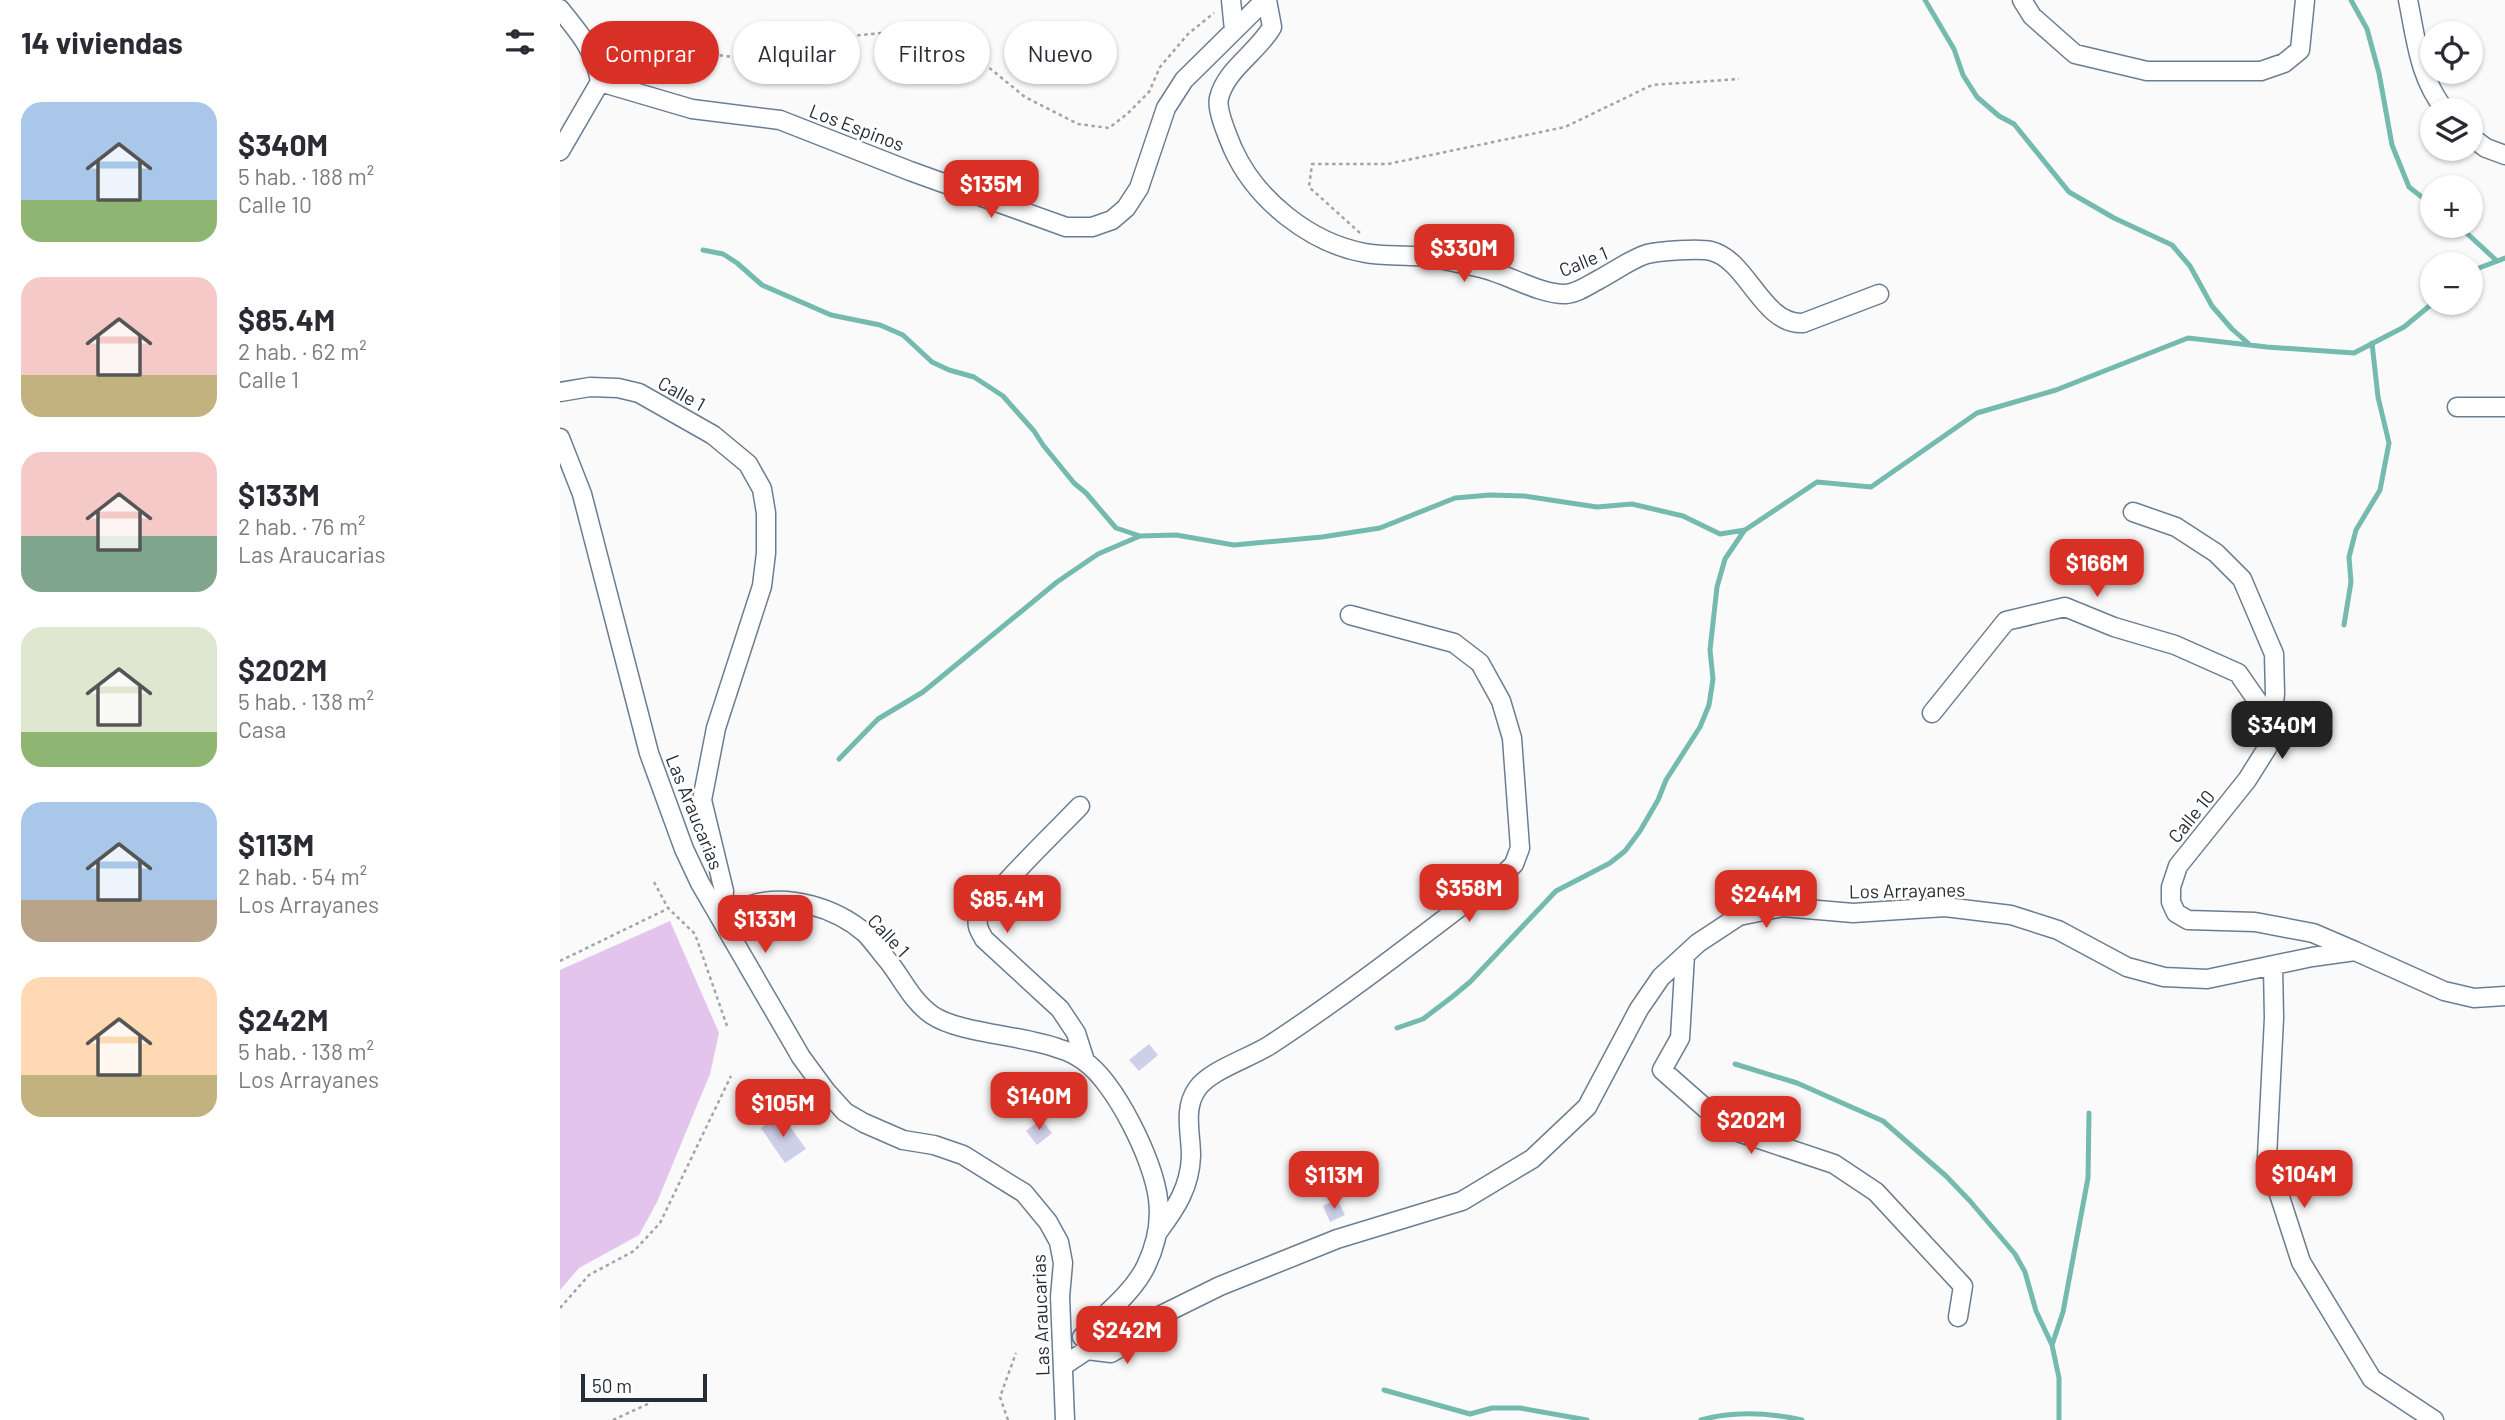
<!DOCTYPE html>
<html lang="es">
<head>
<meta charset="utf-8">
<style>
	:root { --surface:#fff; --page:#f2f2f3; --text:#2b2b33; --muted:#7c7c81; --accent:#d93025 }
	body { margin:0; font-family:Barlow,sans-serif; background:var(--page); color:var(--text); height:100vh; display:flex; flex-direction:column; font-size:26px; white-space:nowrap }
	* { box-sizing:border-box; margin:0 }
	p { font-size:23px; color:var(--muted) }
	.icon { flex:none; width:38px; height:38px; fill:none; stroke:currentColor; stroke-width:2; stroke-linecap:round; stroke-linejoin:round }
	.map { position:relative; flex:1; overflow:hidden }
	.panel { display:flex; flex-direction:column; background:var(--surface); width:560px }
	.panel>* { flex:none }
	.top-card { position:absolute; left:21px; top:21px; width:665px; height:63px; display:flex; gap:14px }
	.controls { position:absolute; left:1860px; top:21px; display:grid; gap:14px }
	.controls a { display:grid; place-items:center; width:63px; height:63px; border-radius:50%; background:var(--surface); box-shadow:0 2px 5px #0004; font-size:35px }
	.scale { position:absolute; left:21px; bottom:18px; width:126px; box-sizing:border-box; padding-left:7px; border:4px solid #262d35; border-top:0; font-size:19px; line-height:24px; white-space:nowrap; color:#262d35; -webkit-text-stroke:5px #fff; paint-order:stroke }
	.price { position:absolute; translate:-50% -60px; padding:0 16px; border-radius:14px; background:var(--accent); color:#fff; font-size:23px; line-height:46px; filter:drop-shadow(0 2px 4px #0008) }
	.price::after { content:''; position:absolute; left:50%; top:42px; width:21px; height:16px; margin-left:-10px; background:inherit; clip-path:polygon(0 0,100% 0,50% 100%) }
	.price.on { background:#222; color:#fff }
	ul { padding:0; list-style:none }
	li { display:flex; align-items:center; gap:21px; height:175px; padding:0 21px }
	li span { display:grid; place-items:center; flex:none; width:196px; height:140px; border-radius:21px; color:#555 }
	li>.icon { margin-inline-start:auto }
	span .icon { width:84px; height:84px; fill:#fffc; stroke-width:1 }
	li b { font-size:30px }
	h2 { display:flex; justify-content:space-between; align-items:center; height:84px; padding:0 21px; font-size:30px }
	.tag { padding:0 24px; border-radius:32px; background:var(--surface); box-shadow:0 2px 5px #0004; font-size:24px; line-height:63px }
	.tag.on { background:var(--accent); color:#fff }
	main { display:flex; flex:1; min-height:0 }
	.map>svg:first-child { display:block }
	.green { fill:#e2c4ec }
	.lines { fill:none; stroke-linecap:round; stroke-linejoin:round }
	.stream { stroke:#74baae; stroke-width:5 }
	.building { fill:#cecfe9 }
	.minor-casing { stroke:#6b7e91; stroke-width:21 }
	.path { stroke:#a1a4a8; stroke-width:2.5; stroke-dasharray:3.5 3.5; stroke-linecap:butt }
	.minor { stroke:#fff; stroke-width:18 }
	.labels { text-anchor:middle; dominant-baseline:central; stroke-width:5; stroke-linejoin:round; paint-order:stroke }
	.street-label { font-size:19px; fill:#262d35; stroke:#fff }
</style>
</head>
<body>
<main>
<section class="panel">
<h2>14 viviendas<svg class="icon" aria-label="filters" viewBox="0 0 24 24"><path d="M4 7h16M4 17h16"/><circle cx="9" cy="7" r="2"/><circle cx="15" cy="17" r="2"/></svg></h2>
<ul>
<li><span style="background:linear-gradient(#a9c7e8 70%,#8fb573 0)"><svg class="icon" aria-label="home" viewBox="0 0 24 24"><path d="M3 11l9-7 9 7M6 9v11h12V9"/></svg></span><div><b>$340M</b><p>5 hab. · 188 m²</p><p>Calle 10</p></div></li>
<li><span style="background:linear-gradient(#f6c9c9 70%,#c2b280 0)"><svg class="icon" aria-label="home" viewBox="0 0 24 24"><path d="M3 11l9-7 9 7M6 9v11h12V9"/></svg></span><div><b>$85.4M</b><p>2 hab. · 62 m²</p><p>Calle 1</p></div></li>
<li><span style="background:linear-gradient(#f6c9c9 60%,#7fa58c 0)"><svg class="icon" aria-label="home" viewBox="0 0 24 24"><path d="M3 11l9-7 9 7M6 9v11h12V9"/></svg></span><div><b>$133M</b><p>2 hab. · 76 m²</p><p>Las Araucarias</p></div></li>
<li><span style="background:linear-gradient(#dfe7d0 75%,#8fb573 0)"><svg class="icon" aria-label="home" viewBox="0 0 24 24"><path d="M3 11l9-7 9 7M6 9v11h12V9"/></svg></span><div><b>$202M</b><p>5 hab. · 138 m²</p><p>Casa</p></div></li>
<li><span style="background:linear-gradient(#a9c7e8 70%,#b9a48a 0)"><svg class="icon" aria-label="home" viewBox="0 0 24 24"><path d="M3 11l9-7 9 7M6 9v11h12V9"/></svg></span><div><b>$113M</b><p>2 hab. · 54 m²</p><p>Los Arrayanes</p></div></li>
<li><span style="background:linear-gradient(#ffd9b3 70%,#c2b280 0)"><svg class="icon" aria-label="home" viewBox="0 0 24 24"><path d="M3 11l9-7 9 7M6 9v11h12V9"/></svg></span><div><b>$242M</b><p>5 hab. · 138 m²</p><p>Los Arrayanes</p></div></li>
</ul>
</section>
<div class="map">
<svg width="1945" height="1420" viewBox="0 0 1945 1420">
	<rect width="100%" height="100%" fill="#fafafa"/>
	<path class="green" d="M110,921L159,1033L150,1074L97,1202L79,1235L19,1268L0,1290V970Z"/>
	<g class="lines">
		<path class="stream" d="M1365,0L1394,49L1403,75L1417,97L1439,116L1454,124L1509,192L1554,218L1612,245L1630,266L1652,306L1672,329L1689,344
			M1791,0L1807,29L1819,73L1832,145L1849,187L1872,205
			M1899,226L1937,261
			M143,250L163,254L177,263L202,285L271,315L320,325L343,335L372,362L389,370L414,377L443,396L474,431L483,445L514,483L526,493L556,528L580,536
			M1911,271L1945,258
			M1784,625L1791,582L1789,557L1796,530L1820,490L1829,443L1818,397L1812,343
			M279,759L318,719L363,692L497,582L538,554L580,536L616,535L674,545L762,537L820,528L895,498L930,495L964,496L1037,507L1072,504L1123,516L1160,534L1185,530L1257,482L1311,487L1417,413L1496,390L1628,338L1707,347L1794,353L1844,327L1873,303
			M837,1028L863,1019L892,997L910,982L996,891L1050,863L1065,851L1080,831L1098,800L1106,780L1140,727L1149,705L1153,679L1150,650L1157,587L1165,559L1184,531
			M1175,1064L1237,1083L1323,1121L1386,1176L1410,1201L1455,1254L1465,1272L1476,1311L1492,1345L1499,1378V1420
			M1492,1345L1503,1312L1528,1178L1529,1113
			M824,1390L910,1414L932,1408H960L1027,1420
			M1141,1420C1173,1411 1210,1413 1242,1420"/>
	</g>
	<path class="building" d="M589,1044L598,1055L579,1071L569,1060Z
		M221,1114L246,1149L225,1163L201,1128Z
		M481,1119L492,1133L477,1145L466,1131Z
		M777,1199L785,1215L770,1222L763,1206Z"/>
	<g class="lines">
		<defs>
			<path id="minor" d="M671,0L674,30
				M707,0L712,27C698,52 666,69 659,98C656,110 668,137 673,149C696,200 750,243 805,253C821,256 837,255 853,256C876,257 898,263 921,268C947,274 981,295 1006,294C1018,293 1030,284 1040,279C1055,271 1071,259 1087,254C1099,251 1138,248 1151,251C1188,260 1202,325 1243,323L1319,294
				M1462,0L1472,16L1515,54L1587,71H1701L1724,63L1740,50L1745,0
				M1848,0C1856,39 1859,78 1885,110
				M0,9C20,34 35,50 40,82L0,151
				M40,82L132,109L220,120L350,171L506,227H532L552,220L566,208L579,188L606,108L624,80L705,0
				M1911,137L1926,148L1945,155
				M0,392L30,387L58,388L79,393L153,435L188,464L202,489L206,513V553L202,586L156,728L142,800L164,891L162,918C171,914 181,908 191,905C228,893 276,908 305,933C313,941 321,953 329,962C343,980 352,1001 372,1015C400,1034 465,1035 500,1049C508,1051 517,1056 524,1061C555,1082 594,1161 598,1199C601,1221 596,1245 586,1266C573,1293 544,1315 522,1337
				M1897,407H1945
				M0,438L22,494L89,753L124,849L140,883L241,1057L266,1091L285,1112L304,1123L343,1140L374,1145L403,1155L464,1193L488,1222L499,1242L503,1263L500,1297L505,1420
				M1573,512L1616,527L1656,553L1682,579L1714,654L1715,694L1709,745L1687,780L1618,866L1611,887V902L1616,913L1628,920L1695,922L1753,933L1795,951
				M1372,713L1446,621L1505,607L1554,627L1615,645L1678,673L1712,722
				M520,806C502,825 423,901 418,919C416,927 421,933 424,939L500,1009L516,1033L525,1061
				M1125,955L1120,1038L1102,1070L1169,1129L1274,1164L1316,1192L1403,1286L1398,1317
				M1713,966L1714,1018L1707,1157L1741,1262L1812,1379L1874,1420
				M598,1232C616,1208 630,1187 631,1156C631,1133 623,1109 637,1089C650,1070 690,1058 710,1045C791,992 868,931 946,872L954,864L960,848L952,738L941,701L920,663L894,643L790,615
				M527,1350L551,1353L570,1342L583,1324
				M503,1366L527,1350L543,1332L559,1326L583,1324L660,1286L777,1239L902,1201L972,1159L1027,1107L1079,1009L1101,977L1138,943L1179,916L1223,907L1293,913L1385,907L1451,915L1498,930L1567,967L1604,977L1647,979L1752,957L1795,951L1884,991L1914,998L1945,996"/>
		</defs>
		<use href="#minor" class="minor-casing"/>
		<path class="path" d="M61,71L102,48L173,57L231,42L341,31L365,43L427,66L465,97L518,124L549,128L567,114L589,92L600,67L628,34L654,13
			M800,233L749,187L752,164H828L1005,127L1092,85L1179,79
			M94,882L108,908L135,934L167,1026
			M0,961L107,909
			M0,1308L29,1275L74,1251L100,1223L171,1076
			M53,1420L90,1403
			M448,1420L440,1397L456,1353"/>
		<use href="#minor" class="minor"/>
	</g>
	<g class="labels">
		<g class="street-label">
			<text transform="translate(297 127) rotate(21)">Los Espinos</text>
			<text transform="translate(1023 261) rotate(-22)">Calle 1</text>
			<text transform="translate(122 393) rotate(29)">Calle 1</text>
			<text transform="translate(135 812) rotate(68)">Las Araucarias</text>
			<text transform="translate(1631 816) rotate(-51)">Calle 10</text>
			<text transform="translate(1347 890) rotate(-1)">Los Arrayanes</text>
			<text transform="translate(329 935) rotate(47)">Calle 1</text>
			<text transform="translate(480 1315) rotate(-92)">Las Araucarias</text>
		</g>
	</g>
</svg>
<div class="controls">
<a><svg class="icon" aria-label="locate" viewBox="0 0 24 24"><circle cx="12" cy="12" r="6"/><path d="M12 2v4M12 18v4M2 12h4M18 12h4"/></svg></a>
<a><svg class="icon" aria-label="layers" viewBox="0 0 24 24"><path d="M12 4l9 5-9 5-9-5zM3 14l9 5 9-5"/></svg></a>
<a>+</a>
<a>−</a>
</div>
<div class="scale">50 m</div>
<b class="price" style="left:431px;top:220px">$135M</b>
<b class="price" style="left:904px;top:284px">$330M</b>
<b class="price" style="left:1537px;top:599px">$166M</b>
<b class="price on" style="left:1722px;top:761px">$340M</b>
<b class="price" style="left:909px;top:924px">$358M</b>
<b class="price" style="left:1206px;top:930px">$244M</b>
<b class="price" style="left:447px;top:935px">$85.4M</b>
<b class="price" style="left:205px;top:955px">$133M</b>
<b class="price" style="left:479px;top:1132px">$140M</b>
<b class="price" style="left:223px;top:1139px">$105M</b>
<b class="price" style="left:1191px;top:1156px">$202M</b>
<b class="price" style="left:1744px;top:1210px">$104M</b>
<b class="price" style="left:774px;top:1211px">$113M</b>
<b class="price" style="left:567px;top:1366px">$242M</b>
<div class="top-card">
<a class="tag on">Comprar</a>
<a class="tag">Alquilar</a>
<a class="tag">Filtros</a>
<a class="tag">Nuevo</a>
</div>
</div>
</main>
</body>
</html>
